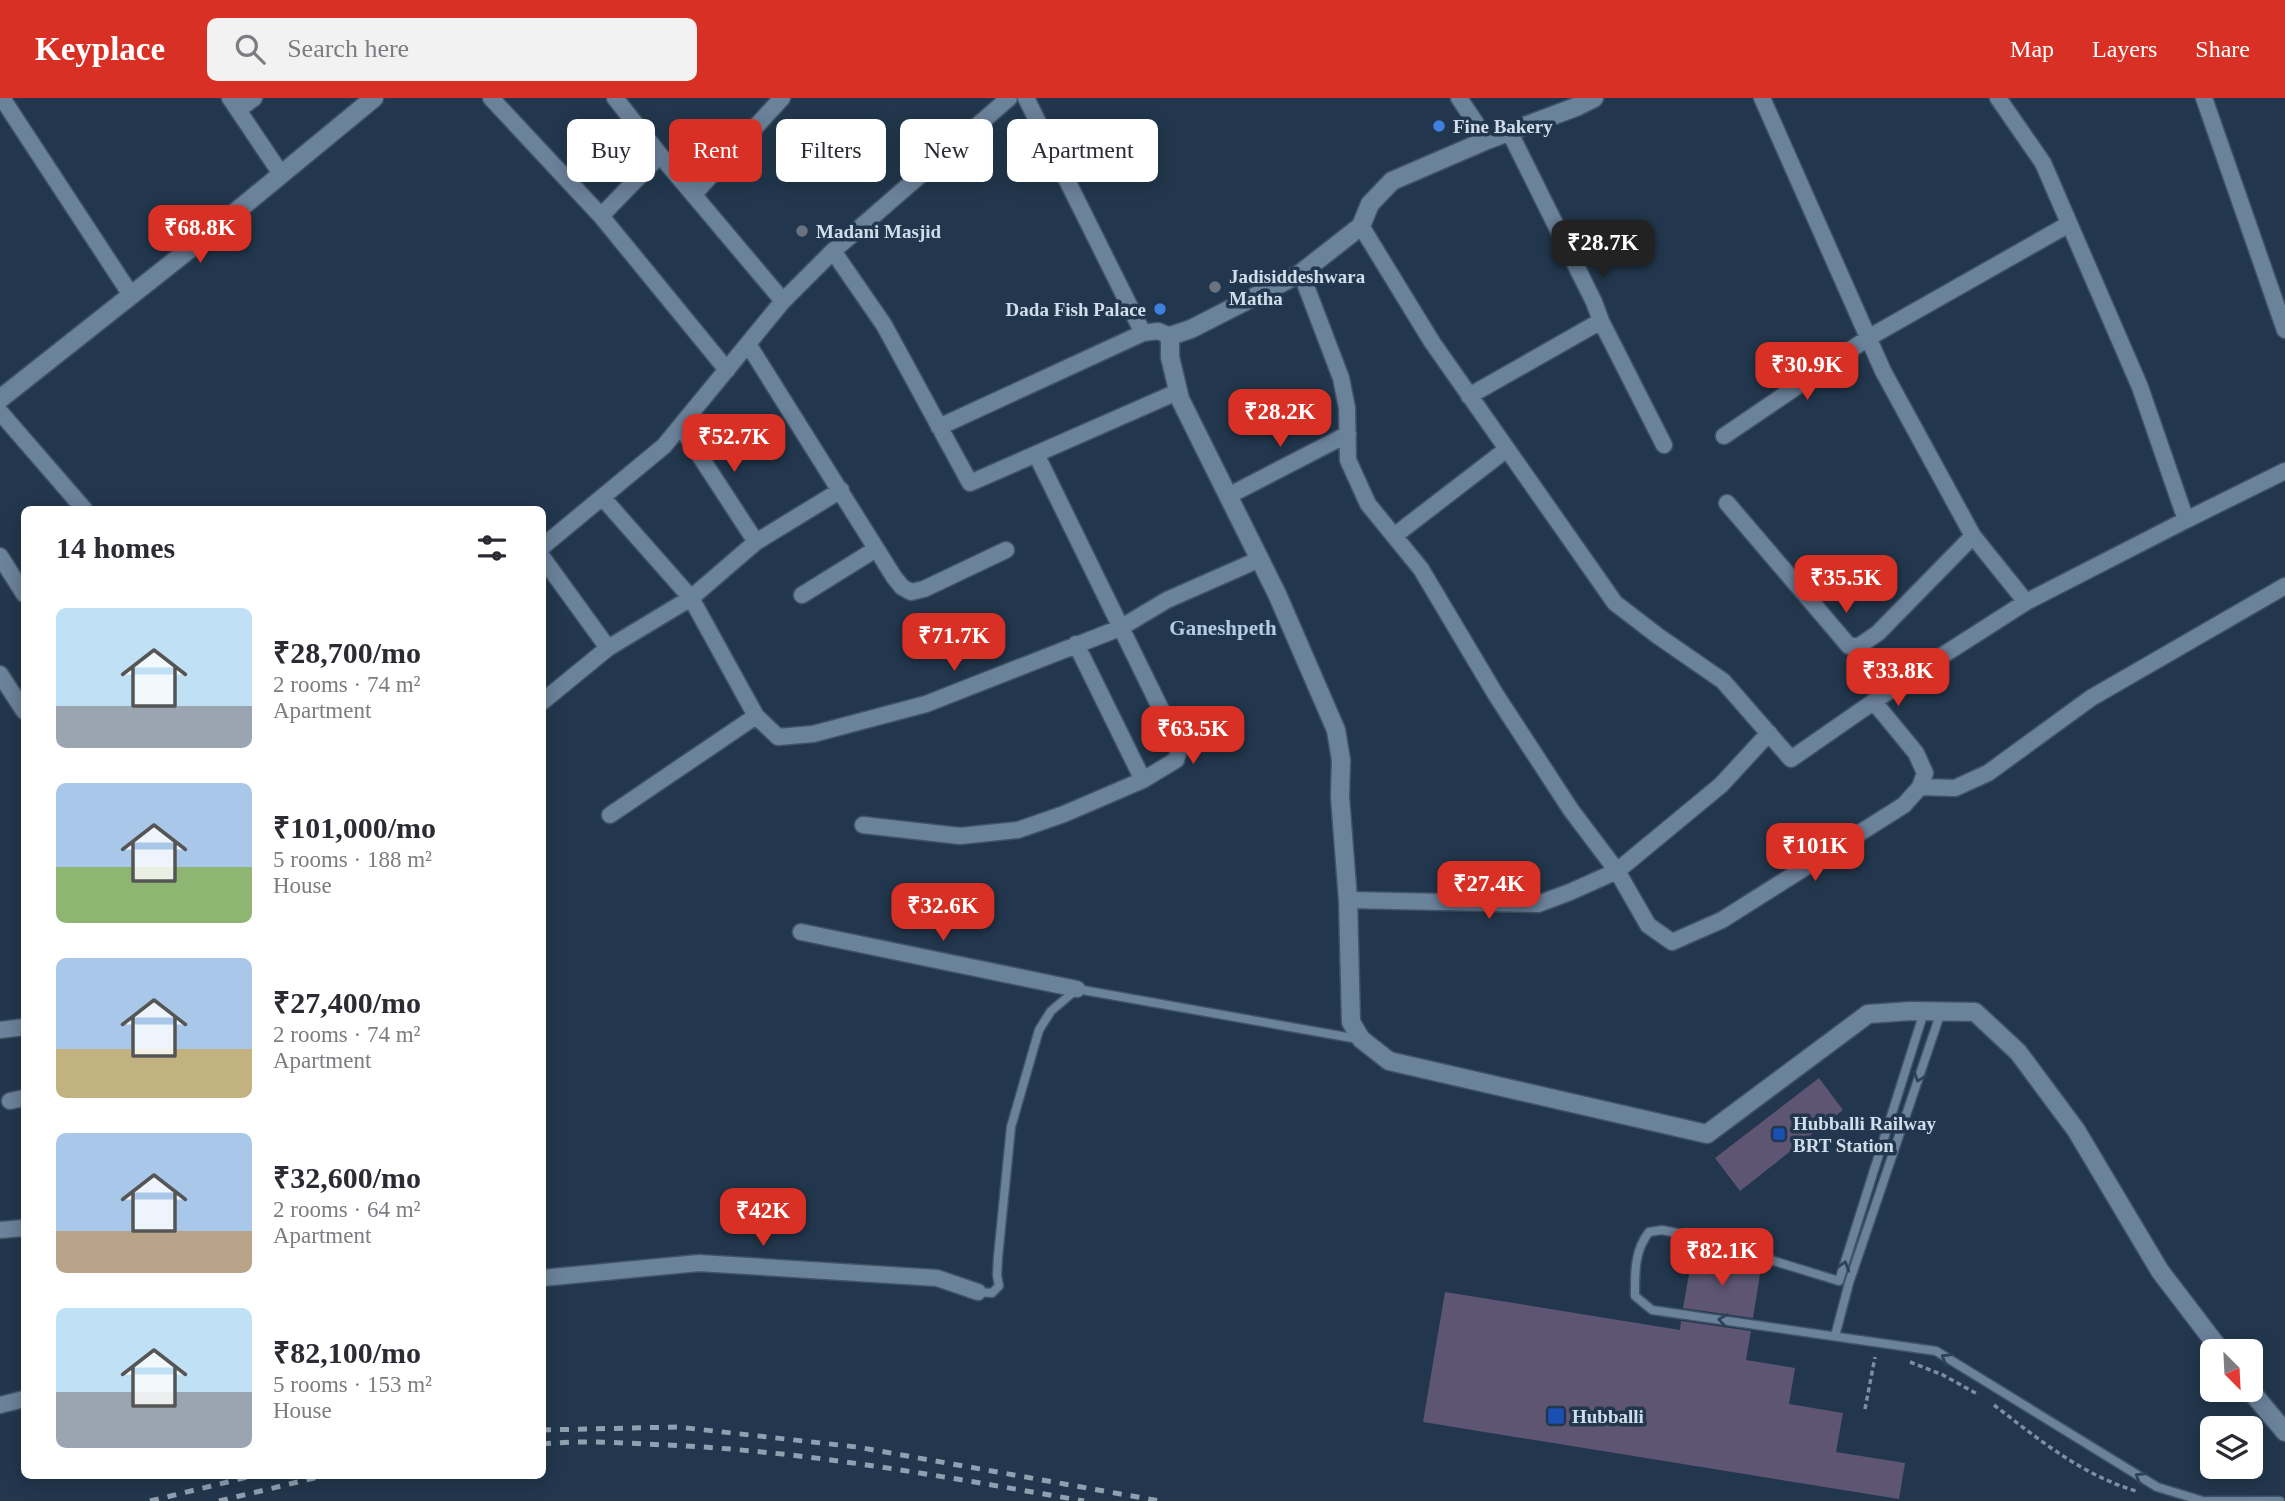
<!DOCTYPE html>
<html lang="en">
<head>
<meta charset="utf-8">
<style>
	:root { --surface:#fff; --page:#f2f2f3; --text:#2b2b33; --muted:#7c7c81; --accent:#d93025 }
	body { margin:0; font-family:Georgia,serif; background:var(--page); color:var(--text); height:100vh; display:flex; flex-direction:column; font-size:26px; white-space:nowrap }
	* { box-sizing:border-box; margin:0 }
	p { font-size:23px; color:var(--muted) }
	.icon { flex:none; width:38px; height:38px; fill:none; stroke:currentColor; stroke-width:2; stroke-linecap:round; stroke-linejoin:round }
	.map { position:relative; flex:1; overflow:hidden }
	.details { position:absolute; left:21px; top:408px; width:525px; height:973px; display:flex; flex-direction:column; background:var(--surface); border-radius:10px; box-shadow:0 4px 18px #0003 }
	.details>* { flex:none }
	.top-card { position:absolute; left:567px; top:21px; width:665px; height:63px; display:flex; gap:14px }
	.needle { width:46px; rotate:156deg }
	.fabs { position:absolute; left:2200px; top:1241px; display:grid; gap:14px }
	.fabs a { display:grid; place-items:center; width:63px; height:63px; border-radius:10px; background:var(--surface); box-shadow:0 4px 18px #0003; font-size:35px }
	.price { position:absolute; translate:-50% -60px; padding:0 16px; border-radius:14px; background:var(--accent); color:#fff; font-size:23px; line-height:46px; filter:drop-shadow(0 2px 4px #0008) }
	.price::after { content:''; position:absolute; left:50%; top:42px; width:21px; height:16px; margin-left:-10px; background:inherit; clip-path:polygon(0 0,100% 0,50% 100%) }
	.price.active { background:#222; color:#fff }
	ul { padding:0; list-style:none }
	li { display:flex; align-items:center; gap:21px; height:175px; padding:0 35px }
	li span { display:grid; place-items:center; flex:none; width:196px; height:140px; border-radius:10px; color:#555 }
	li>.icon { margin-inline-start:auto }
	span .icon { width:84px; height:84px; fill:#fffc; stroke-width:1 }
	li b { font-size:30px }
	h2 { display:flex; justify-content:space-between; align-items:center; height:84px; padding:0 35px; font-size:30px }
	.chip { padding:0 24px; border-radius:10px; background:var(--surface); box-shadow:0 4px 18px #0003; font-size:24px; line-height:63px }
	.chip.active { background:var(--accent); color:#fff }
	header { display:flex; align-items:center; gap:42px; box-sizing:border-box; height:98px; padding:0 35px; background:var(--accent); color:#fff }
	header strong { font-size:33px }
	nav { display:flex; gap:38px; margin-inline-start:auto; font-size:24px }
	.search { width:490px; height:63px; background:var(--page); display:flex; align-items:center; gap:18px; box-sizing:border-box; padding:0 24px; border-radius:10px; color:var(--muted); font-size:26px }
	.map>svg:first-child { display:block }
	.building { fill:#5d5572 }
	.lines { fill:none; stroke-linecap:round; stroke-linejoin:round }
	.service-casing { stroke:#415366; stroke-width:11 }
	.minor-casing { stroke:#415366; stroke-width:19 }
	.tertiary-casing { stroke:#415366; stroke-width:21 }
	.path { stroke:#7d8e9f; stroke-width:3.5; stroke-dasharray:5 3.5; stroke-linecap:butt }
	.service { stroke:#6b829b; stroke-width:8 }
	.minor { stroke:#6b829b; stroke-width:16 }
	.tertiary { stroke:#6b829b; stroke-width:18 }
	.rail { stroke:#90a0b1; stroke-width:5; stroke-dasharray:9 9; stroke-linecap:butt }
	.oneway { stroke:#2d4259 }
	.shop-dot { fill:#3f7fe0; stroke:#22374d; stroke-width:2.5 }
	.worship-dot { fill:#6b7280; stroke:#22374d; stroke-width:2.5 }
	.transit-dot { fill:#1a4fb4; stroke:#22374d; stroke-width:2.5 }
	.labels { text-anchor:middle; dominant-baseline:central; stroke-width:7; stroke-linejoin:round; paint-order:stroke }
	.poi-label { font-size:19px; font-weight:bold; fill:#d0ddeb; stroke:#22374d; text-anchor:start }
	.neighbourhood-label { font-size:21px; font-weight:bold; fill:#b2cbe6; stroke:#22374d }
</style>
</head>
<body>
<header>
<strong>Keyplace</strong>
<div class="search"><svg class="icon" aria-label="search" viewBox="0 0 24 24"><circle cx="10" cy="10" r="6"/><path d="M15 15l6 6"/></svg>Search here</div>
<nav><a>Map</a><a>Layers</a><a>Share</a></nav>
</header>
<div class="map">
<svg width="2285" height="1403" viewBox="0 0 2285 1403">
	<rect width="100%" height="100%" fill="#22374d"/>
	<path class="building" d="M1819,980L1843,1012L1740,1093L1715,1060Z
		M1692,1159L1761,1170L1753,1220L1683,1210Z
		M1445,1194L1680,1232L1681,1223L1751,1233L1746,1262L1795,1270L1789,1306L1843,1315L1836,1354L1905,1365L1899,1401L1423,1324Z"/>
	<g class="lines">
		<defs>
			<path id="service" d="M1924,914L1839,1183L1696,1139L1662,1132L1649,1134C1634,1153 1635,1175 1635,1198L1652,1212L1936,1253L2157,1389L2203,1403
				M978,1194L992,1195L999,1188L997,1177L998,1159L1011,1029L1039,932L1051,913L1077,891L1358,941
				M1835,1238L1849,1185L1941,914
				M2207,1403H2280"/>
			<path id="minor" d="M2,0L131,197
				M230,0L281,76
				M491,0L601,118L727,272
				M615,0L660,57L783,203
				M1026,0L1143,235
				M1459,0L1487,42
				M1762,0L1883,273L1973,438L2026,504
				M2204,0L2285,232
				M238,12L254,0
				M1509,33L1594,204L1601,223L1664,347
				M694,96L782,0
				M601,118L660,57
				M1361,128L1432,244L1615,505L1658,538L1723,583L1791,661L1912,577L2026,504L2186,422L2140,289L2043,65L1998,0
				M833,153L884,227L970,385L1177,294
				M1301,175L1341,280L1347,310L1348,362L1368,406L1421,471L1496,597L1571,712L1617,773L1648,827L1672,844L1722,822L1904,707L1920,689L1925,675L1916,655L1874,604
				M748,246L894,479L902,489L911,494L924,491L1006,452
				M1469,298L1601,223
				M0,314L84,411
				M681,329L756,444
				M939,329L1143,235L1158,233L1170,238
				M1724,338L1868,240L2069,126
				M1228,398L1348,336
				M602,399L691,500L756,618L778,639L813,636L926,606L1120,530L1167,502L1260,461
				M1727,405L1849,548H1859L1878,535L1973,438
				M2186,422L2285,373
				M1394,438L1507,351
				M542,449L664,348L783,203L833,153L1009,0
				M0,458L24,496
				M542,459L608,550
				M802,497L876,451
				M1076,546L1143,682
				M0,576L24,613
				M542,604L608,550L691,500L756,444L841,392
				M1920,689L1955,690L1988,675L2091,600L2285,488
				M610,717L756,618
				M863,727L960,738L1018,732L1064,716L1143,682L1176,662L1179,652L1176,642L1036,356
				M1348,802L1538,806L1570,794L1617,773L1721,687L1769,635
				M801,834L1077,891
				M0,932L24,929
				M10,1003L24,1000
				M0,1132L24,1130
				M542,1180L699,1165L937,1180L978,1194
				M0,1307L24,1301"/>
			<path id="tertiary" d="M1594,0L1576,9L1487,42L1392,83L1370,106L1361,128L1301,175L1191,231L1170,238V259L1180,301L1277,496L1336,632L1341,662L1340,699L1348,802L1351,924L1361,941L1389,963L1707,1036L1868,916L1911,913L1975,914L2018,954L2076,1032L2160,1173L2221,1253
				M0,301L215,131L374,0
				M2250,1292L2285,1334"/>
		</defs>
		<use href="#service" class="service-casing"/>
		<use href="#minor" class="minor-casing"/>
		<use href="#tertiary" class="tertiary-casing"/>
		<path class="path" d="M1910,1264L1943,1277L1979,1297
			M1994,1307C2038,1341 2082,1377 2136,1393
			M1865,1311L1875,1259"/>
		<use href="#service" class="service"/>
		<use href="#minor" class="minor"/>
		<use href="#tertiary" class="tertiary"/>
		<path class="rail" d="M542,1332L678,1329L857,1349L1160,1403
			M542,1346C583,1342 625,1345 666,1347C807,1353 945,1379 1084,1403
			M150,1403L256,1377
			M219,1403L327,1377"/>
	</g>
	<defs><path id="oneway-chevron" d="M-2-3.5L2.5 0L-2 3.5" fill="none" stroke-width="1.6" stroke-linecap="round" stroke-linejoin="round" transform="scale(1.75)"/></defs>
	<g class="oneway">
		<use href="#oneway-chevron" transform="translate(1919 979) rotate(109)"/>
		<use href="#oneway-chevron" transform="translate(1844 1168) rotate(-73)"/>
		<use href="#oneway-chevron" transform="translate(1723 1222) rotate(-172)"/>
		<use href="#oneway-chevron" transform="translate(1946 1260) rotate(-149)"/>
		<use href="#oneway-chevron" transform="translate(2140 1379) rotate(-149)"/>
	</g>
	<g class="shop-dot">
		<circle cx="1439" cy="28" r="7"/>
		<circle cx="1160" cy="211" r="7"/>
	</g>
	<g class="worship-dot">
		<circle cx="802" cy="133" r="7"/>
		<circle cx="1215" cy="189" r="7"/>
	</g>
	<g class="transit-dot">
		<rect x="1772" y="1029" width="14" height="14" rx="3.5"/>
		<rect x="1547" y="1309" width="18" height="18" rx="3.5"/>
	</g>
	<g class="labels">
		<g class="poi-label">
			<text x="1453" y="28">Fine Bakery</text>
			<text x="816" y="133">Madani Masjid</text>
			<text x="1229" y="178">Jadisiddeshwara<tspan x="1229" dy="22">Matha</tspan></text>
			<text x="1146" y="211" text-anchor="end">Dada Fish Palace</text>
			<text x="1793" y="1025">Hubballi Railway<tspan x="1793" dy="22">BRT Station</tspan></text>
			<text x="1572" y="1318">Hubballi</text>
		</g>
		<g class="neighbourhood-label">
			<text x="1223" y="530">Ganeshpeth</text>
		</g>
	</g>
</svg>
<div class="fabs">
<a><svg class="needle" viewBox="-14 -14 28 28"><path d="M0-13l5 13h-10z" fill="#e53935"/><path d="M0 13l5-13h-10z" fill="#7c7c81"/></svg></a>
<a><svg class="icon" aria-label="layers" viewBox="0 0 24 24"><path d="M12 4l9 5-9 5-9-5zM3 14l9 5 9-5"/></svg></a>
</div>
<b class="price" style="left:200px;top:167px">₹68.8K</b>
<b class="price active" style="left:1603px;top:182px">₹28.7K</b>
<b class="price" style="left:1807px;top:304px">₹30.9K</b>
<b class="price" style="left:1280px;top:351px">₹28.2K</b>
<b class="price" style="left:734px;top:376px">₹52.7K</b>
<b class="price" style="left:1846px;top:517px">₹35.5K</b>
<b class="price" style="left:954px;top:575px">₹71.7K</b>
<b class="price" style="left:1898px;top:610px">₹33.8K</b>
<b class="price" style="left:1193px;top:668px">₹63.5K</b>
<b class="price" style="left:1815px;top:785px">₹101K</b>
<b class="price" style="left:1489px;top:823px">₹27.4K</b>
<b class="price" style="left:943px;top:845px">₹32.6K</b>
<b class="price" style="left:763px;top:1150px">₹42K</b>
<b class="price" style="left:1722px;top:1190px">₹82.1K</b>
<div class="top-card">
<a class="chip">Buy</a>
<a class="chip active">Rent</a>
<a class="chip">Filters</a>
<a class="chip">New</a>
<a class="chip">Apartment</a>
</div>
<section class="details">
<h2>14 homes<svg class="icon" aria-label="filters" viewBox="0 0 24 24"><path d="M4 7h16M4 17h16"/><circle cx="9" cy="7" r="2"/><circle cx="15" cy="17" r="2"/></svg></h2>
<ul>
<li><span style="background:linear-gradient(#bfe0f5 70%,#9aa5b1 0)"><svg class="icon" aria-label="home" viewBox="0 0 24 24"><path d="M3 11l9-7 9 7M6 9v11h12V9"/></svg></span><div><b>₹28,700/mo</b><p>2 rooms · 74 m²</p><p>Apartment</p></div></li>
<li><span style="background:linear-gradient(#a9c7e8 60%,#8fb573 0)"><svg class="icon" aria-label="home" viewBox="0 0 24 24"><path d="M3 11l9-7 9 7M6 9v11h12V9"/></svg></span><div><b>₹101,000/mo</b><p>5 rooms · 188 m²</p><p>House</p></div></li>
<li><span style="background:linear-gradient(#a9c7e8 65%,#c2b280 0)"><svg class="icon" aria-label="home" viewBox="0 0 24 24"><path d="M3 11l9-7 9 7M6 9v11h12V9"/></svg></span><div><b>₹27,400/mo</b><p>2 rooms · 74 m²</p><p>Apartment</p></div></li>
<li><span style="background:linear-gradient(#a9c7e8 70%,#b9a48a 0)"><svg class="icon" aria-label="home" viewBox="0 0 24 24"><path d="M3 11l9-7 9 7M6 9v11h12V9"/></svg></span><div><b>₹32,600/mo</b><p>2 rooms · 64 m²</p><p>Apartment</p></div></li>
<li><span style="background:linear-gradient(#bfe0f5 60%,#9aa5b1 0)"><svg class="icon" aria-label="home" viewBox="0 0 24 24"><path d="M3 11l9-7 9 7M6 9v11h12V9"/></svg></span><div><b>₹82,100/mo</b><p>5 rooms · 153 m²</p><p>House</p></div></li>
</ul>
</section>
</div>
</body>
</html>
